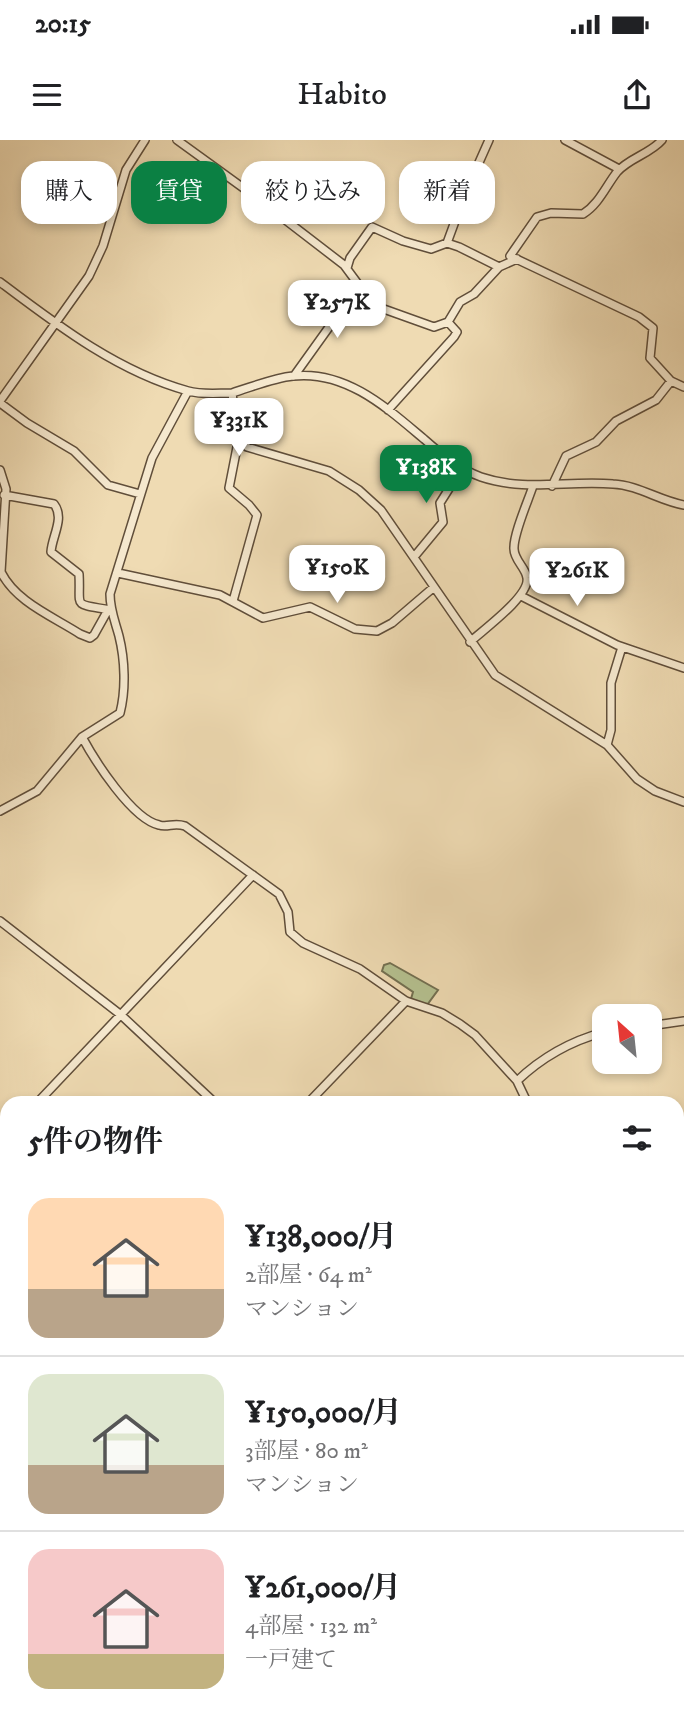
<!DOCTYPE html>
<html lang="ja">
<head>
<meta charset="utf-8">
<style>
	:root { --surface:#fff; --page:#f2f2f2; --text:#202124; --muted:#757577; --line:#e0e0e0; --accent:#0b8043 }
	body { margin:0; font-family:"IM FELL DW Pica","Noto Serif JP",serif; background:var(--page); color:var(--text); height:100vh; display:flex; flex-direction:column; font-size:26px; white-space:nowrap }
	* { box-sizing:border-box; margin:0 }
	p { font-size:23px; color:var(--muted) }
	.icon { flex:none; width:38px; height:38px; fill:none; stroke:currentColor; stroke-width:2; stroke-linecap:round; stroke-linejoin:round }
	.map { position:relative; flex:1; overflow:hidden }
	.drawer { position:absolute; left:0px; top:956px; width:684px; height:625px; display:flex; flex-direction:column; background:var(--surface); border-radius:21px 21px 0 0; box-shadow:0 4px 10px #0003 }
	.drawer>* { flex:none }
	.hud { position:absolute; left:21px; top:21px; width:642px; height:63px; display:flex; gap:14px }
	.needle { width:46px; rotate:333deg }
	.buttons { position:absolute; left:592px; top:864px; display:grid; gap:14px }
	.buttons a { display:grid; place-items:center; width:70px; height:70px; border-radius:14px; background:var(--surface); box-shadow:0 4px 10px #0003; font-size:35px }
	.price { position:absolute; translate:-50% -60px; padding:0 16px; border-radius:14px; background:#fff; color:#222; font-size:23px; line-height:46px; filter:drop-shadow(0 2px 4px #0008) }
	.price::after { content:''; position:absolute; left:50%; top:42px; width:21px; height:16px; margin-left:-10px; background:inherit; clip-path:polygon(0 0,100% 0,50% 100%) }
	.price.selected { background:var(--accent); color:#fff }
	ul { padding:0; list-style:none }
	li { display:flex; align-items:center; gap:21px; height:175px; padding:0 28px }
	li+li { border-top:2px solid var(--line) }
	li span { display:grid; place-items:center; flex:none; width:196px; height:140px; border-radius:21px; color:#555 }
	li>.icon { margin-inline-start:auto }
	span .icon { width:84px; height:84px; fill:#fffc; stroke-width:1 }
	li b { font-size:30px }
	h2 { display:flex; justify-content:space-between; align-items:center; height:84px; padding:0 28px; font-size:30px }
	.pill { padding:0 24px; border-radius:21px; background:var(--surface); box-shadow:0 4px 10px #0003; font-size:24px; line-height:63px }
	.pill.selected { background:var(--accent); color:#fff }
	.status { display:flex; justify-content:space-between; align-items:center; height:49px; padding:0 35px; background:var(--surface); direction:ltr }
	.status svg { height:19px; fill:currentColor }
	header { display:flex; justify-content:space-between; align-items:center; height:91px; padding:0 28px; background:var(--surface); font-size:32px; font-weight:600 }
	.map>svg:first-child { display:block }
	.green { fill:#b5c190; stroke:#737051; stroke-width:2 }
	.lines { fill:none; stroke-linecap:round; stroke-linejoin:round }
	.minor-casing { stroke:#604e3a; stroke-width:10 }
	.highway-casing { stroke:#311f12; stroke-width:13 }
	.minor { stroke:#f5e8ce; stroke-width:7 }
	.highway { stroke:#e8be7a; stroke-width:10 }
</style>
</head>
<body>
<div class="status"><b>20:15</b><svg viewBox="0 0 49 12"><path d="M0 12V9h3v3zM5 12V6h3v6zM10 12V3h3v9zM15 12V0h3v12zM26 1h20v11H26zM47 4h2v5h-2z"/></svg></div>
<header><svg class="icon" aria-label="menu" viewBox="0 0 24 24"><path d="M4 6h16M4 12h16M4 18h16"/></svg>Habito<svg class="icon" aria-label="share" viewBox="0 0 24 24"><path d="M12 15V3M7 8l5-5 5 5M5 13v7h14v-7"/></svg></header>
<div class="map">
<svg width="684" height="1579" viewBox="0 0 684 1579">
	<rect width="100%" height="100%" fill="#efdbb3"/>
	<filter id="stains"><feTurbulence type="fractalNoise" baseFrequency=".00286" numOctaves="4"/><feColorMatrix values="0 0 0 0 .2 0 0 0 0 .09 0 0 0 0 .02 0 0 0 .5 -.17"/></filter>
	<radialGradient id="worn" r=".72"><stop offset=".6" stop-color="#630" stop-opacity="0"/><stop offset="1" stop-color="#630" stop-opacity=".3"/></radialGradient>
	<path class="green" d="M390,823L438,850L427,865L411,859L413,852L382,831L384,825Z"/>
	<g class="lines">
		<defs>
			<path id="minor" d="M177,0L253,55L344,125L361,148L381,168L434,187L448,182L457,192L454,197L388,270
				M565,0L619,29
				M662,0C650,14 629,18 617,32C606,46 599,64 583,74L551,73L537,77L510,116L639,177L653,188L650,218L671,241L684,247
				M447,103L459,107L499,127
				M347,128L350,118L372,87L403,101L431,109L447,103L465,54L489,0
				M0,142C57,185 118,232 188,251C203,255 217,253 232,253
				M448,182L460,162L474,154L499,127L517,119
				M294,236L337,176L361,148
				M0,261L89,136L103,106L126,30L145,0
				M0,263L27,283L74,311L108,345L140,354
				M0,330L6,349L1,432C16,462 52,476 80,494L90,498L94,495L108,470
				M552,346L566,316L596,302L616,281L656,260L671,241
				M4,355L54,364C65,378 52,396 51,412L79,434C81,469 71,463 110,470
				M684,365C660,361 638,345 613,344C568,340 525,352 481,337C459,329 441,314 424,299C387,268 346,230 293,236C273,238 252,247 232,253L237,293L247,307L329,331L359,350L381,370L495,535L607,605L637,639L655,651L684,662
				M414,417L443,382L440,363L462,328
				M118,433L220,455L263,478L310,467L355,489L377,491L392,483L434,447
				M521,456L617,505L684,528
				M233,461L257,375L249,365L229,348L239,297
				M470,502C483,490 530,456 527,438C526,428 514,420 514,409C513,395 528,361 533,346
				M82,597C95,621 132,679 159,685C168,688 173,682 185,686L279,754L288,772L290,792L303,803L360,829L406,861L442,873L460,884L475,895L517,941L527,962
				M607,605L611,590V543L622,507
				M0,671L37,651L82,597L120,573C126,550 125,520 119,496C115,481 110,470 110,454L152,318L188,251
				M0,781L121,875L214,962
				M649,886L684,881
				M517,941C541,918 571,901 604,892
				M38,962L253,735
				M309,962L406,861
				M0,1003L7,996
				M677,1128L684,1134
				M0,1231L7,1230
				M677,1233L684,1225
				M0,1293L7,1292
				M0,1428L7,1430
				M0,1528L7,1527
				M183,1579L184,1573
				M370,1579L374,1573"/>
			<path id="highway" d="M0,1067L7,1083
				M281,1573L285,1579"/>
		</defs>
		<use href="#minor" class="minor-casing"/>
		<use href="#highway" class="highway-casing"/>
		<use href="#minor" class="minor"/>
		<use href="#highway" class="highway"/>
	</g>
	<rect width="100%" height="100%" filter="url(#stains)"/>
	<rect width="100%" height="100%" fill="url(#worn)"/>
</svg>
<div class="buttons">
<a><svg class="needle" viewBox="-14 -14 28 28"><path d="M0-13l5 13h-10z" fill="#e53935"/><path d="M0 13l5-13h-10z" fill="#757577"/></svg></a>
</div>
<b class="price" style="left:337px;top:200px">¥257K</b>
<b class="price" style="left:239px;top:318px">¥331K</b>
<b class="price selected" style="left:426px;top:365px">¥138K</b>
<b class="price" style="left:337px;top:465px">¥150K</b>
<b class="price" style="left:577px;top:468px">¥261K</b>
<div class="hud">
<a class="pill">購入</a>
<a class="pill selected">賃貸</a>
<a class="pill">絞り込み</a>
<a class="pill">新着</a>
</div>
<section class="drawer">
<h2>5件の物件<svg class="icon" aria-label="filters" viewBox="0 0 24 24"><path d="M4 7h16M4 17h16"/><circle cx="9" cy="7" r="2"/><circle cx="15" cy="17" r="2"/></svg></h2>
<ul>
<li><span style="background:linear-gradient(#ffd9b3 65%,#b9a48a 0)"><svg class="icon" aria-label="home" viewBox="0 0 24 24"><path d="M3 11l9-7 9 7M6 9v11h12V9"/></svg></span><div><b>¥138,000/月</b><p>2部屋 · 64 m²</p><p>マンション</p></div></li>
<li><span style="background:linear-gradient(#dfe7d0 65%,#b9a48a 0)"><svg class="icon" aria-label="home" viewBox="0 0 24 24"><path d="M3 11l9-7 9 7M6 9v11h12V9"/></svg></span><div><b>¥150,000/月</b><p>3部屋 · 80 m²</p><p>マンション</p></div></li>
<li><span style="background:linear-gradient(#f6c9c9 75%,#c2b280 0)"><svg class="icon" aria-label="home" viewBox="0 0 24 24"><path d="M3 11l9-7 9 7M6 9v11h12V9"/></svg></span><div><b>¥261,000/月</b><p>4部屋 · 132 m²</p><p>一戸建て</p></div></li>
</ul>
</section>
</div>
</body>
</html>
